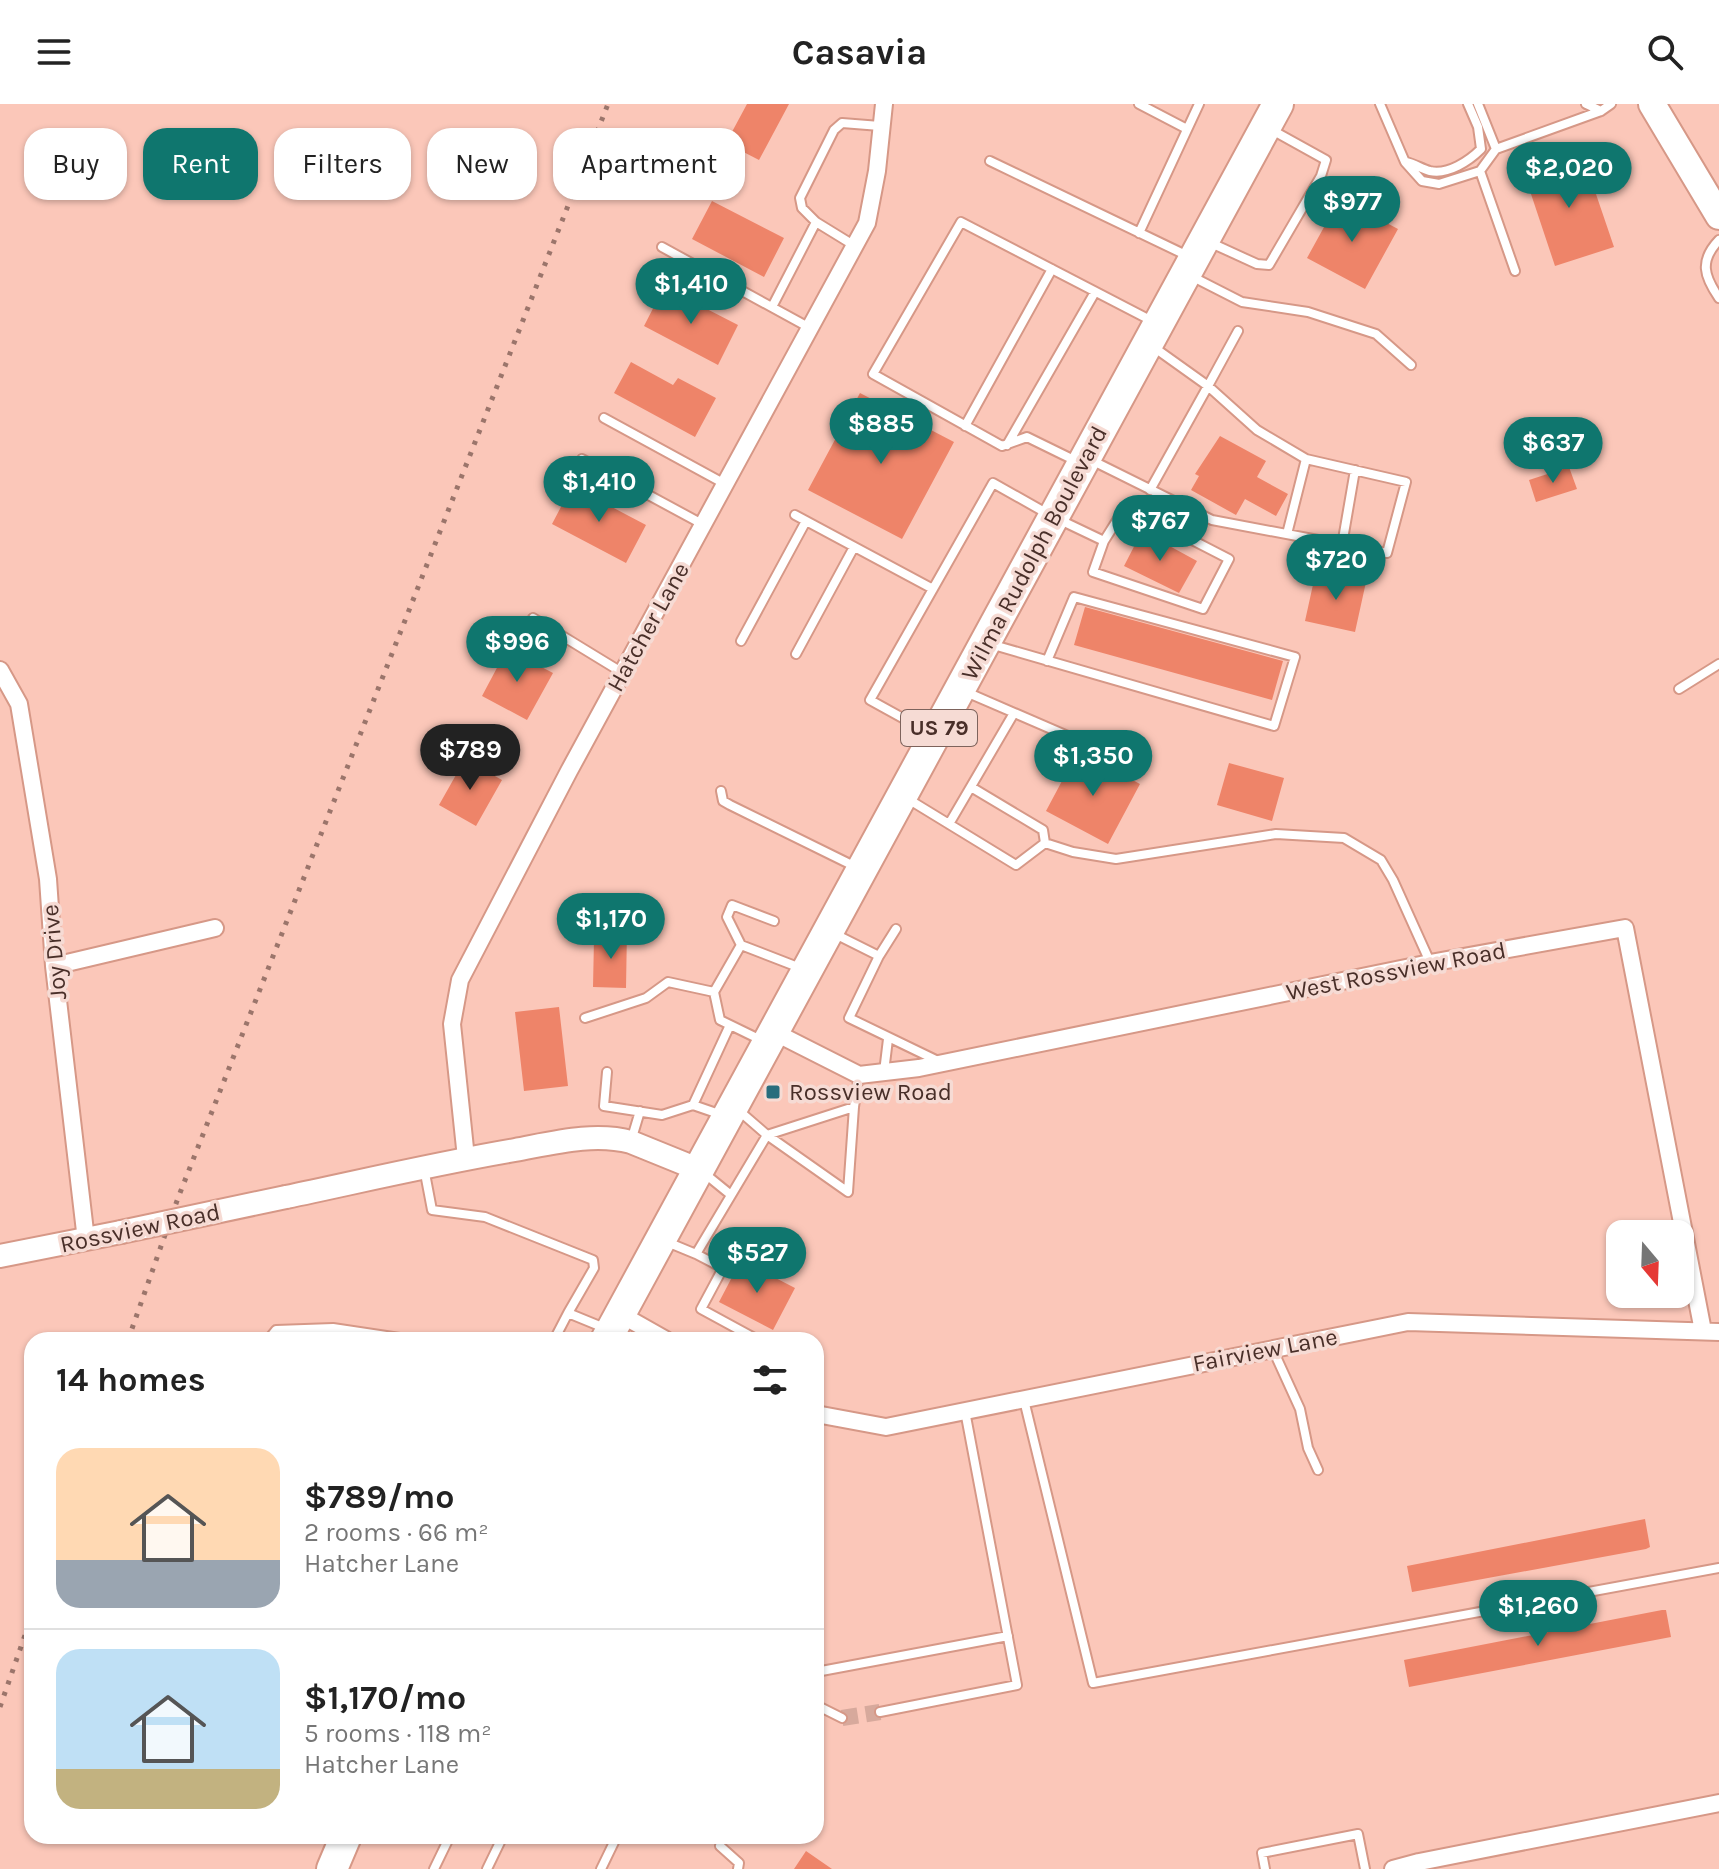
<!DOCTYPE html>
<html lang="en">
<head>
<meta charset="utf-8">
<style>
	:root { --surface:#fff; --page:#f6f6f6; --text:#222; --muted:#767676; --line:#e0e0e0; --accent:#0f766e }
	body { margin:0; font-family:Karla,sans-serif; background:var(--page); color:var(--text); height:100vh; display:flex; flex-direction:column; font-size:30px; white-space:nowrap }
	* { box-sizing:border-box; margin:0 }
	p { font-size:26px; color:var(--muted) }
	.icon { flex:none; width:44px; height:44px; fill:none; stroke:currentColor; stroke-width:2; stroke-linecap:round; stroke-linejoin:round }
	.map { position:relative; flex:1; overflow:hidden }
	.drawer { position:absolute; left:24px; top:1228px; width:800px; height:512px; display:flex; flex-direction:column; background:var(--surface); border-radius:24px; box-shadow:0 2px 6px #0004 }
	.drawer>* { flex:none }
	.hud { position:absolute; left:24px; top:24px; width:800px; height:72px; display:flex; gap:16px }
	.needle { width:52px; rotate:161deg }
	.buttons { position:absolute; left:1606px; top:1116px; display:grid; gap:16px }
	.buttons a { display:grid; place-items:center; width:88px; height:88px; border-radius:16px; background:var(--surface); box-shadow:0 2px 6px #0004; font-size:40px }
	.price { position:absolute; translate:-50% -68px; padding:0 18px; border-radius:28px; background:var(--accent); color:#fff; font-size:26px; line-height:52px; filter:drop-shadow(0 2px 4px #0008) }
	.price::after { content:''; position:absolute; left:50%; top:48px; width:24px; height:18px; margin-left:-12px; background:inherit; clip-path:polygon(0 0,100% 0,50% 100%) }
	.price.on { background:#222; color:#fff }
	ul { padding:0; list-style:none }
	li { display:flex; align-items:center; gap:24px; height:200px; padding:0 32px }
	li+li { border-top:2px solid var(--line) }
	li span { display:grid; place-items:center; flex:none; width:224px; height:160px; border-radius:24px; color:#555 }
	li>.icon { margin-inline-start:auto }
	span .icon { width:96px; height:96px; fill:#fffc; stroke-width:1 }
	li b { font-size:34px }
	h2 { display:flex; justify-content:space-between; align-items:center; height:96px; padding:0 32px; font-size:34px }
	.tag { padding:0 28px; border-radius:24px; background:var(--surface); box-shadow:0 2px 6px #0004; font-size:28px; line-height:72px }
	.tag.on { background:var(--accent); color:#fff }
	header { display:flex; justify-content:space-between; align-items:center; height:104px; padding:0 32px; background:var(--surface); font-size:36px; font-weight:700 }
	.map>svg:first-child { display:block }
	.building { fill:#ee8469 }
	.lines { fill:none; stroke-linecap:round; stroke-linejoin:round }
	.street-tunnel { stroke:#d7a99c; stroke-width:16; stroke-dasharray:16 8; stroke-linecap:butt }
	.lane-casing { stroke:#d69887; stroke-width:12 }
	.street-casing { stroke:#d69887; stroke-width:20 }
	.secondary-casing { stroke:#d69887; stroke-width:26 }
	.primary-casing { stroke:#d69887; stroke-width:30 }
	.highway-casing { stroke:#d69887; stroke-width:34 }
	.lane { stroke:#fff; stroke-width:8 }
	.street { stroke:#fff; stroke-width:16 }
	.secondary { stroke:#fff; stroke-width:22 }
	.primary { stroke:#fff; stroke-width:26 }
	.highway { stroke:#fff; stroke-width:30 }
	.rail { stroke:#9b756b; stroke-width:5; stroke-dasharray:4 8; stroke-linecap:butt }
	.secondary-bridge-casing { stroke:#d69887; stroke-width:26; stroke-linecap:butt }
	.secondary-bridge { stroke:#fff; stroke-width:22 }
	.poi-dot { fill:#286d7d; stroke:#f6dbd4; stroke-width:3 }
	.labels { text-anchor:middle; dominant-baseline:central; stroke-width:7; stroke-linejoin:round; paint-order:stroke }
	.shield { fill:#f6dbd4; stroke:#7d635c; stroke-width:2 }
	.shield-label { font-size:22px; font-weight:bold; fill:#492f29 }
	.street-label { font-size:24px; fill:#492f29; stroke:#f6dbd4 }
	.poi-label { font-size:24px; fill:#492f29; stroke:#f6dbd4; text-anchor:start }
</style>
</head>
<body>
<header><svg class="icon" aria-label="menu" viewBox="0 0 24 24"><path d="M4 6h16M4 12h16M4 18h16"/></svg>Casavia<svg class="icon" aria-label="search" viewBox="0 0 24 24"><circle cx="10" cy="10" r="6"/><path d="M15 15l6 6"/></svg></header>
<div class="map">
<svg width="1719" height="1765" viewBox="0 0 1719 1765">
	<rect width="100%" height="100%" fill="#fbc7b9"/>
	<path class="building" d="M747,0H789L759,56L726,39Z
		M1582,49L1614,143L1555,162L1524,69Z
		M1340,94L1398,125L1365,185L1307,154Z
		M712,97L784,134L764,173L692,135Z
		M664,183L738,221L718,261L644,222Z
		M631,258L673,281L678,274L716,294L695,333L614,289Z
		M860,289L954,338L902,435L808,386Z
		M1220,332L1266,357L1257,373L1288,390L1276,412L1245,395L1236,411L1191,386L1199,372L1195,370Z
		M1569,363L1577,385L1536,398L1529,376Z
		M572,382L646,421L626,459L552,420Z
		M1142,427L1197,457L1179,489L1124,462Z
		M1316,467L1366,478L1355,528L1305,517Z
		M1085,503L1283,557L1272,596L1074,541Z
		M507,545L553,569L527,616L482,592Z
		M1078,647L1140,680L1108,740L1046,707Z
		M465,655L502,676L476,722L439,701Z
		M1229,659L1284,674L1272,717L1217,701Z
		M611,825H627L626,884L593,883L594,835L610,836Z
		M559,903L568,982L524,987L515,908Z
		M741,1156L795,1184L773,1226L719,1198Z
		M1645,1415L1650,1443L1646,1445L1412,1488L1407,1462Z
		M1662,1506H1666L1671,1533L1409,1583L1404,1556L1409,1555Z
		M806,1747L832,1765H794Z"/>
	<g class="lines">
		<path class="street-tunnel" d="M842,1614L880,1608"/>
		<defs>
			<path id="lane" d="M1139,0L1187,25
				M1380,0L1405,58L1422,77L1439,80L1480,67L1496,45L1601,7L1611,0
				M1478,0L1496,45
				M1586,0L1601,7
				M990,57L1190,153
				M1406,58C1415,60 1422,65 1430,67C1448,71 1469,57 1481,45L1478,23L1468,0
				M1480,67L1515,167
				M816,118L802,104L800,94L834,26L842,19L880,22
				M1139,129L1199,0
				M1719,136C1699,157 1704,172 1719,194
				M1211,139L1257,160L1269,161L1321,72L1326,56L1270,25
				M662,143L810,224
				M1191,172L1242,198L1308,208L1376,230L1411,261
				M772,203L816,118L855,142
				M1152,242L1208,282L1238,227
				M604,314L725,380
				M965,322L1052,165
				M1007,341L1095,188
				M582,355L704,421
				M1091,356L1212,416L1387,449L1406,378L1306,355L1257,326L1208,282L1150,386
				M1076,357L1027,333L1002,342L873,270L961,118L1154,218
				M795,411L933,485
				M1060,416L1104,437L1126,402L1229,455L1203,505L1093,468L1104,437
				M1287,430L1306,355
				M1342,441L1355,366
				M533,514L623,569
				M741,537L806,417
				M990,540L1274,622L1295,553L1074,493L1047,557
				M796,550L854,443
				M1679,585L1719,560
				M966,588L1130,659
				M928,628L870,596L993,379L1048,410
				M971,683L1043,726L1045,739
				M721,687L723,697L730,701L858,764
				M908,695L1016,761L1045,739
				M949,720L1014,609
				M1045,739L1073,748L1116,755L1276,730L1344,734L1381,756L1393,776L1430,858
				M833,829L879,852L849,914L938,957
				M741,841L727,813L732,801L774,817
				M879,852L896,825
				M585,914L646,894L668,878L714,888
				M761,936L720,916L714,888L741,841L803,865
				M607,968L604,1002L662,1011L693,1001
				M884,968L888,935
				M737,1005L767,1031L854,1003
				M722,1011L693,1001L730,921
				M631,1037L640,1007
				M424,1064L432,1106L485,1113L593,1156L594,1164L568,1209
				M704,1069L731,1091
				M667,1138L696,1150
				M268,1236L276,1226L333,1224L413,1236
				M554,1236L568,1209L607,1225
				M758,1236L701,1205L723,1164L696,1150L767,1031L848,1088L854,1003L859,971
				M1273,1246L1300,1305L1308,1344L1318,1366
				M1024,1296L1093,1579L1719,1464
				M816,1568L1008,1532
				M816,1601L842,1614
				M880,1608L1017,1581L965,1307
				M720,1742L739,1759L738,1765
				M434,1765L450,1732
				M487,1765L503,1732
				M601,1765L617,1732
				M1265,1765L1262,1749L1358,1730L1365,1765"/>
			<path id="street" d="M0,566L19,600L48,775L54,862L86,1136
				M54,862L215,824
				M774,928L859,971L919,964L1430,859L1625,824L1703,1227
				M466,1054L452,920L460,876L569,667L867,119L877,67L884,0
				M620,1210L666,1236
				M816,1310L886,1323L1408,1218L1719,1228
				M1393,1765L1419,1758L1719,1699"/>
			<path id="secondary" d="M286,1093C362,1077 438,1059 515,1046C553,1039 594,1028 631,1038L700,1066
				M0,1152L121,1128"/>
			<path id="primary" d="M1652,0L1719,112"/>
			<path id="highway" d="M606,1236L1278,0
				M332,1765L346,1732"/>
		</defs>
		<use href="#lane" class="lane-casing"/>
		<use href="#street" class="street-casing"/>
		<use href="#secondary" class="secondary-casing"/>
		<use href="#primary" class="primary-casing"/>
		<use href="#highway" class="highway-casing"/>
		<use href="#lane" class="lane"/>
		<use href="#street" class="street"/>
		<use href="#secondary" class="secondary"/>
		<use href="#primary" class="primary"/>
		<use href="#highway" class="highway"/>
		<path class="rail" d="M128,1236L178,1094L608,0
			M0,1603L32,1511"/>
		<defs>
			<path id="secondary-bridge" d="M121,1128L286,1093"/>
		</defs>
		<use href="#secondary-bridge" class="secondary-bridge-casing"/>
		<use href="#secondary-bridge" class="secondary-bridge"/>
	</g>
	<rect class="poi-dot" x="765" y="980" width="16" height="16" rx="4"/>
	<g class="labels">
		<rect class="shield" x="901" y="606" width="76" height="36" rx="6"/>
		<g class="shield-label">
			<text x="939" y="624">US 79</text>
		</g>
		<g class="street-label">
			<text transform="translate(1034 449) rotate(-62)">Wilma Rudolph Boulevard</text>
			<text transform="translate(648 523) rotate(-61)">Hatcher Lane</text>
			<text transform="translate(54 848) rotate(-95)">Joy Drive</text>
			<text transform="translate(1396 867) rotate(-11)">West Rossview Road</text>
			<text transform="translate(140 1124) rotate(-12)">Rossview Road</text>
			<text transform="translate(1265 1246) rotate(-11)">Fairview Lane</text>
		</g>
		<g class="poi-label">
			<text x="789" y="988">Rossview Road</text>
		</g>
	</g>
</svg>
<div class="buttons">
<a><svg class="needle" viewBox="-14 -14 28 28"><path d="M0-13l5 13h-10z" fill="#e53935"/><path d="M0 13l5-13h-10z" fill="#767676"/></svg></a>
</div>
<b class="price" style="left:1569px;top:106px">$2,020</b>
<b class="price" style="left:1352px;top:140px">$977</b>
<b class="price" style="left:691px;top:222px">$1,410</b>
<b class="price" style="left:881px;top:362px">$885</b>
<b class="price" style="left:1553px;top:381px">$637</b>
<b class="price" style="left:599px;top:420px">$1,410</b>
<b class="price" style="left:1160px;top:459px">$767</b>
<b class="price" style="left:1336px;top:498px">$720</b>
<b class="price" style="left:517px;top:580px">$996</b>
<b class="price on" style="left:470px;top:688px">$789</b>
<b class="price" style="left:1093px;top:694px">$1,350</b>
<b class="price" style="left:611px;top:857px">$1,170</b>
<b class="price" style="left:757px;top:1191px">$527</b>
<b class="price" style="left:1538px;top:1544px">$1,260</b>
<div class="hud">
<a class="tag">Buy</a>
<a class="tag on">Rent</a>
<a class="tag">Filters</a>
<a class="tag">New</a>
<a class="tag">Apartment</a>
</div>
<section class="drawer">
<h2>14 homes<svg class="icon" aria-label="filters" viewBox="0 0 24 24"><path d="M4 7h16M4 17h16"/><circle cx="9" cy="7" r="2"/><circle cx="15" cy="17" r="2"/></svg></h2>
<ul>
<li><span style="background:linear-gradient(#ffd9b3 70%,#9aa5b1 0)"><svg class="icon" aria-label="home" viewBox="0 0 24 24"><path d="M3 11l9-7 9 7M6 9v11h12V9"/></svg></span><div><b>$789/mo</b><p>2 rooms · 66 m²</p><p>Hatcher Lane</p></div></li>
<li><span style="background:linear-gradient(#bfe0f5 75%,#c2b280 0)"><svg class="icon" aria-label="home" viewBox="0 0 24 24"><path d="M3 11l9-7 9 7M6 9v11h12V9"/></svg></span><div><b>$1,170/mo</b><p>5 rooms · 118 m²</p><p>Hatcher Lane</p></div></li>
</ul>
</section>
</div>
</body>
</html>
